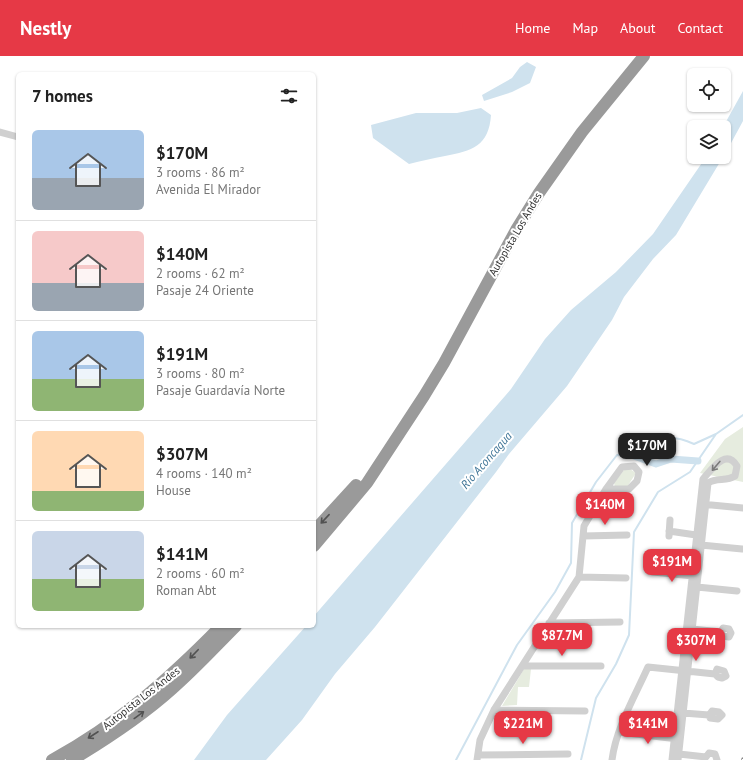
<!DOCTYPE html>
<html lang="en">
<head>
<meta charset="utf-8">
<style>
	:root { --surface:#fff; --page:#f2f2f2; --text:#222; --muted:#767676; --line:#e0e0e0; --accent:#e63946 }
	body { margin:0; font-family:"PT Sans",sans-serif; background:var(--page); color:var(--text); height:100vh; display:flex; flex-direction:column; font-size:15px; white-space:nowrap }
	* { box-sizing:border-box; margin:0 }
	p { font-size:13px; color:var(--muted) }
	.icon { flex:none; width:22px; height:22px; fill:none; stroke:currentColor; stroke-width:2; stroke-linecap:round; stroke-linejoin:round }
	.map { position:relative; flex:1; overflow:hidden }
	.sheet { position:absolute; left:16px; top:16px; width:300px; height:556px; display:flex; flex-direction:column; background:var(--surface); border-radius:6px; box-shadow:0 1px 3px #0004 }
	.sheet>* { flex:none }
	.controls { position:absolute; left:687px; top:12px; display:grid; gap:8px }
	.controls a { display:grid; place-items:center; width:44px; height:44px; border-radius:6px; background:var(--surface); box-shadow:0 1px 3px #0004; font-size:20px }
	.price { position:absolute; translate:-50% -34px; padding:0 9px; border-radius:8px; background:var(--accent); color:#fff; font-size:13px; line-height:26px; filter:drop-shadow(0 1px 2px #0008) }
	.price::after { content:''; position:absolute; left:50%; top:24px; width:12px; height:9px; margin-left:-6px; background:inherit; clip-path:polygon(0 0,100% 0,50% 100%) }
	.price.on { background:#222; color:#fff }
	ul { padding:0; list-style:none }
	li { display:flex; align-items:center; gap:12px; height:100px; padding:0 16px }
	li+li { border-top:1px solid var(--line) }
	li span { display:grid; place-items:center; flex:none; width:112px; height:80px; border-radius:6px; color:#555 }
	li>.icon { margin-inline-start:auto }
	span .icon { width:48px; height:48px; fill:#fffc; stroke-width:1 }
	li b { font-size:17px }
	h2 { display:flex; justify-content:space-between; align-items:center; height:48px; padding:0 16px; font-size:17px }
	header { display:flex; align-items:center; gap:24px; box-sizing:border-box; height:56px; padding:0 20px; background:var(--accent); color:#fff }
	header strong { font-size:19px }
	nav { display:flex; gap:22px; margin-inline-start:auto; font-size:14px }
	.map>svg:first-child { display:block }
	.green { fill:#e6ecdf }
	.water { fill:#cfe2ee }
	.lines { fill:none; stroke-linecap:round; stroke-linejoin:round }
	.stream { stroke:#cfe2ee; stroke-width:2 }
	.canal { stroke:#cfe2ee; stroke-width:7 }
	.street { stroke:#d0d0d0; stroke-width:7 }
	.highway { stroke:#9a9a9a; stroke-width:12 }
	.rail-casing { stroke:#888; stroke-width:3.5 }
	.rail { stroke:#fff; stroke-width:2; stroke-dasharray:6; stroke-linecap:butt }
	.oneway { stroke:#7a7a7a }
	.oneway2 { stroke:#525252 }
	.labels { text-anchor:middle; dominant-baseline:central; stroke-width:4; stroke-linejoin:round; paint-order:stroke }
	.street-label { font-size:11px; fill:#333; stroke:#fff }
	.water-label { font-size:12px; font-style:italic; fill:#3f7597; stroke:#fff }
</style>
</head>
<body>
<header>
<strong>Nestly</strong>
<nav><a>Home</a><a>Map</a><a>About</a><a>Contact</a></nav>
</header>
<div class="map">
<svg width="743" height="704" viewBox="0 0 743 704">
	<rect width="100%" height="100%" fill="#fff"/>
	<path class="green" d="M743,371V426L700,417L725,383Z
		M630,413L636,417L627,431H615L614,427L624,414Z
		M607,438L608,456H595Z
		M524,613H531L529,631H518L517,649L502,650Z"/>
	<path class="water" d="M527,6L536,11L530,27L512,36L484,45L482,39L512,22L520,11Z
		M743,35V65L724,100L723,71Z
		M481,52L491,59C489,90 472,95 445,100C433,102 421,105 409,108L373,82L371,69L416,57H457Z
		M706,101H723L676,179L653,203L624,241L612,264L567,330L509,398L496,416L375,571L335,618L302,664L266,704H194L227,659L306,570H314V560L511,333L545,283L571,254L616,216L653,178Z"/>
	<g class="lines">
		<path class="stream" d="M456,704L517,589L555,536L571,507L572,467L596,426L617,399L634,400C656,382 667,376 694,388L716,378
			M581,704L596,642L616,608L629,579L634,476L658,436L690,416L716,378L743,359"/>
		<path class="canal" d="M634,400L656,408L671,403L698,405"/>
		<path class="street" d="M0,76L18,81
			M701,448L743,452
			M669,475L696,479
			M583,480L627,479
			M669,480L670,464
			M701,489L742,493
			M653,516L693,520L697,531L737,535
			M579,521L626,522
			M549,567L620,566
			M692,573L721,576L723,580L729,581L731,577L729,573L723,572L721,576
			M523,610H601
			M494,654L585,655
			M683,657L709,659L710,662L718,663L722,659L719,656L712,655L709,659
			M619,676L678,683
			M679,698L706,701L709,697L715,698L717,704
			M478,699L568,698
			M477,704L480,684L494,654L579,521L584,470L606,433L622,411L634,410L639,416L637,425L629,433H606
			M612,704C616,672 635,640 648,611L715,618L718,621L722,622L726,620L724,615L717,613L715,618
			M672,704L703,423C712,413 726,392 737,410L735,420C726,426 717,421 708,427L678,704"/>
		<path class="highway" d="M314,475L356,429
			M314,490L367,427L424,340L444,307L516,174L539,137L582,76L644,0
			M52,704C119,667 168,624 221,570
			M72,704C107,683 142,660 172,633C195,613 215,591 236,570"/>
		<defs>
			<path id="rail" d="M743,704V703"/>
		</defs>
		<use href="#rail" class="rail-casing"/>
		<use href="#rail" class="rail"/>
	</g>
	<defs><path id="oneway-shaft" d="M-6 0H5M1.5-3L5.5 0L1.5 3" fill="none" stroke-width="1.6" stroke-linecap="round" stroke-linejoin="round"/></defs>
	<use class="oneway" href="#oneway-shaft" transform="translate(716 410) rotate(130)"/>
	<g class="oneway2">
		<use href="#oneway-shaft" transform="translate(325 463) rotate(133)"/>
		<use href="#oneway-shaft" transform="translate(194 598) rotate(134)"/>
		<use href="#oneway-shaft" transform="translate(139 659) rotate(-36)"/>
		<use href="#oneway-shaft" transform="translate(93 679) rotate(147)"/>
	</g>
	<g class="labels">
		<g class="street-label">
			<text transform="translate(515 178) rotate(-60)">Autopista Los Andes</text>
			<text transform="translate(141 642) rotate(-38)">Autopista Los Andes</text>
		</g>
		<g class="water-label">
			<text transform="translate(486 404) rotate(-49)">Río Aconcagua</text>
		</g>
	</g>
</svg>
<div class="controls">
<a><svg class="icon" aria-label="locate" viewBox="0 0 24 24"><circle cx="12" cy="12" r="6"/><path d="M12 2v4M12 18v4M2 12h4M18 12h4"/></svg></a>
<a><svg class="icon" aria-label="layers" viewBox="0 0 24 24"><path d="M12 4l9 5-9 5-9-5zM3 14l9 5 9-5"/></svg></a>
</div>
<b class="price on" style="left:647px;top:411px">$170M</b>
<b class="price" style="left:605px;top:470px">$140M</b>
<b class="price" style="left:672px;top:527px">$191M</b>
<b class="price" style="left:562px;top:601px">$87.7M</b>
<b class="price" style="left:696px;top:606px">$307M</b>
<b class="price" style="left:523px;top:689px">$221M</b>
<b class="price" style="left:648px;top:689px">$141M</b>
<section class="sheet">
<h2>7 homes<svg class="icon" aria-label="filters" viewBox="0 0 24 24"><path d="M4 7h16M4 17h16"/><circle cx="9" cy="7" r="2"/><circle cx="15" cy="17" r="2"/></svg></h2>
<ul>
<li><span style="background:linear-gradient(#a9c7e8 60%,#9aa5b1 0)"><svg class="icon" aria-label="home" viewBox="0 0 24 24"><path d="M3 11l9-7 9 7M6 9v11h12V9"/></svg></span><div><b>$170M</b><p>3 rooms · 86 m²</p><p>Avenida El Mirador</p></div></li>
<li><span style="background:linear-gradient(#f6c9c9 65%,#9aa5b1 0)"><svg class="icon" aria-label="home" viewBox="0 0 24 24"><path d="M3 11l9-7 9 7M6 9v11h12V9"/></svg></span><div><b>$140M</b><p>2 rooms · 62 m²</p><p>Pasaje 24 Oriente</p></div></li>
<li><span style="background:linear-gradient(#a9c7e8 60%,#8fb573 0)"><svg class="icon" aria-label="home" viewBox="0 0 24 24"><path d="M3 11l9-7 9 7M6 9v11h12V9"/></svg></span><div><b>$191M</b><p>3 rooms · 80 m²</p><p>Pasaje Guardavía Norte</p></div></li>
<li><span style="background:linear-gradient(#ffd9b3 75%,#8fb573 0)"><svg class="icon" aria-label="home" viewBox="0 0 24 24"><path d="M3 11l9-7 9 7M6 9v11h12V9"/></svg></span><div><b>$307M</b><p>4 rooms · 140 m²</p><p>House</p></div></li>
<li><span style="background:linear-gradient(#c9d6e8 60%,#8fb573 0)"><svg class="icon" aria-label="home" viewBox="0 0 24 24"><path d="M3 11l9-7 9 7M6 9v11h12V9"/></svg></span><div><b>$141M</b><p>2 rooms · 60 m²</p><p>Roman Abt</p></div></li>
</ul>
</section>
</div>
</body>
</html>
